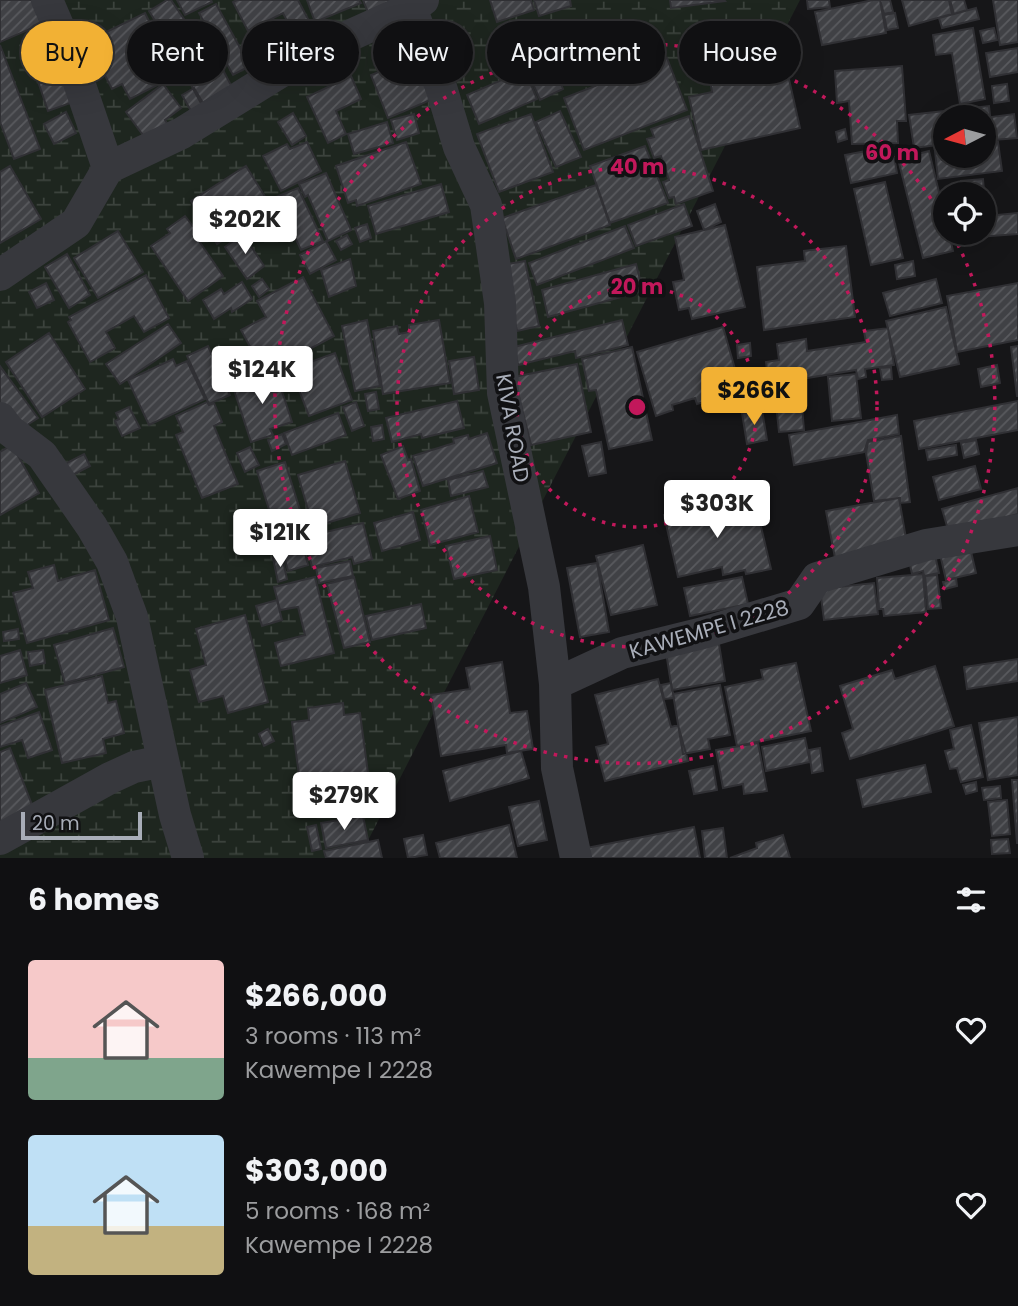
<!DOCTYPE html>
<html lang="en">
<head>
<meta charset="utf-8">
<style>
	:root { --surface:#101012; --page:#19191b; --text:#f1f3f6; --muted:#9c9d9f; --line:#303032; --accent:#f2b134 }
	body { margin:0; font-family:Poppins,sans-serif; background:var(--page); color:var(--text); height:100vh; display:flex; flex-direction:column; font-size:26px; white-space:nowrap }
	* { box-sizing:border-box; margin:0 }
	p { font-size:23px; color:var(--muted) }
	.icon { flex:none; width:38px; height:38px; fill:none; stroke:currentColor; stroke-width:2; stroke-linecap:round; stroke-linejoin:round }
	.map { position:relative; height:858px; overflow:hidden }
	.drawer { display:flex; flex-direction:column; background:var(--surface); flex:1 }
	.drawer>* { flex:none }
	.top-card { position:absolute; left:21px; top:21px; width:976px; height:63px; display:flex; gap:14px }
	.needle { width:46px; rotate:264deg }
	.tools { position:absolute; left:933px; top:105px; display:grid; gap:14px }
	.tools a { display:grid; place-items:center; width:63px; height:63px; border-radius:50%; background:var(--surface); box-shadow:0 7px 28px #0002,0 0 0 2px var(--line); font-size:35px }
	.scale { position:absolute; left:21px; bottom:18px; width:121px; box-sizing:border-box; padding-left:7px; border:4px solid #a8adb8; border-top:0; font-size:19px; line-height:24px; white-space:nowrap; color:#a8adb8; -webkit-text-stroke:5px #111113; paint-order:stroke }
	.price { position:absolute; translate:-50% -60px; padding:0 16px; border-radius:7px; background:#fff; color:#222; font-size:23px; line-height:46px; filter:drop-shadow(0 2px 4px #0008) }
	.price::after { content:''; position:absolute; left:50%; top:42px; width:21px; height:16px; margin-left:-10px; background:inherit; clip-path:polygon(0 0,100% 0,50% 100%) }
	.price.current { background:var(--accent); color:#111 }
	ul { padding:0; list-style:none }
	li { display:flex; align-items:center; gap:21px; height:175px; padding:0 28px }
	li span { display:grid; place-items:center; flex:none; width:196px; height:140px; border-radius:7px; color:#555 }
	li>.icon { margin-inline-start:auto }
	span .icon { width:84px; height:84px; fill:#fffc; stroke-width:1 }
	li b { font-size:30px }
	h2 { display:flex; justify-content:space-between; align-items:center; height:84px; padding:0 28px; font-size:30px }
	.tag { padding:0 24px; border-radius:32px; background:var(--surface); box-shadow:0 7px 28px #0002,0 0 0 2px var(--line); font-size:24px; line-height:63px }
	.tag.current { background:var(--accent); color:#111 }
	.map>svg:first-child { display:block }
	.wetland { fill:url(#wetland-marsh) }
	.building { fill:url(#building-hatch); stroke:#303034; stroke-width:2 }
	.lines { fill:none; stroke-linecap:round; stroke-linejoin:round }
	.street { stroke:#37383d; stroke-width:32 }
	.ring { fill:none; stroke:#c2185b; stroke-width:3.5; stroke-dasharray:3.5 7 }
	.labels { text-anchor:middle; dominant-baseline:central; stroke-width:7; stroke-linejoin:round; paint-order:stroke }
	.street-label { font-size:21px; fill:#a8adb8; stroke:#111113 }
	.centre { fill:#c2185b; stroke:#111113; stroke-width:3.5 }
	.ring-label { font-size:21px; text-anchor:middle; font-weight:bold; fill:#c2185b; stroke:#111113; stroke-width:7; stroke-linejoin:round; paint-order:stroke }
</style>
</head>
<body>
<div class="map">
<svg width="1018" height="858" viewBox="0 0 1018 858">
	<defs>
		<pattern id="wetland-marsh" width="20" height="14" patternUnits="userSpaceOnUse" patternTransform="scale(1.75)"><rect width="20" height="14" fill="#1e261f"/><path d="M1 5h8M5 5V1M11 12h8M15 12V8" fill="none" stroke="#3c433d"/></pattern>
		<pattern id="building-hatch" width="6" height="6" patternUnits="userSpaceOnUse" patternTransform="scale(1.75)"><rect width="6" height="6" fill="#404145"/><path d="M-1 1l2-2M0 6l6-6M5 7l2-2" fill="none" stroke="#595a5e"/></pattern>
	</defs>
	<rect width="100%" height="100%" fill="#161618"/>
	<path class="wetland" d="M0,0H800L359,858H0Z"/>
	<path class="building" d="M0,0H34L44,23L0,42Z
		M167,0H171L192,31L170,45L149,11Z
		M177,0H211L212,2L185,15Z
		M237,0H298L317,36L300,46L283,13L248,31L233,2Z
		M307,0H359L361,3L315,22Z
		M363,0H404L369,15Z
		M490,0H531L534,10L497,22Z
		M534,0H570L571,6L539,16Z
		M670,0H724L725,1L671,8Z
		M807,0H829L830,7L808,9Z
		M873,0H880L886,33L822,45L815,12Z
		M880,0H890L893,12L884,14Z
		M902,0H949L952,14L909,26Z
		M950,0H964L967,10L954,14Z
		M993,0H1018V42L1000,45Z
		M216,4L250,66L233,75L199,13Z
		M976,8L979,19L942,28L939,18Z
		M145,13L165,54L170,51L181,73L130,99L122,84L112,89L98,62L109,57L98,36Z
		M895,13L898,28L887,30L884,15Z
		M580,23L586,40L564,47L559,31Z
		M541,25L549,46L531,53L523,32Z
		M642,25L652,57L574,82L564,50Z
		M973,28L985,99L960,104L952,53L936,55L933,35Z
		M994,28L997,40L983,43L980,31Z
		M196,32L215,63L192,77L174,46Z
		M56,33L79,100L48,111L25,43Z
		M257,37L266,59L252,65L243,43Z
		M0,45L40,149L14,159L0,122Z
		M213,47L222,58L212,66L204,54Z
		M1018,48V72L990,77L986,53Z
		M416,57L433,99L388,118L371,75Z
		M667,58L687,110L584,150L564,98Z
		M759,58L761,71L786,66L800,128L701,150L689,97L712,92L708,69Z
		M551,59L563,89L540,100L527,70Z
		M902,66L906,121H897L898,143L852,144L849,101L837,103L835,71Z
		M222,68L234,91L203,107L191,85Z
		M563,68L568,81L562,83L557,70Z
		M525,70L537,99L479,124L467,95Z
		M351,76L361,99L336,111L346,134L328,143L307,97Z
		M163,84L181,108L165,120L169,126L148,142L126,112Z
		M1007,84L1009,101L994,103L992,86Z
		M194,88L203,103L191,111L182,95Z
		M989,106L993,142L984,143V117H945V144L914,148L909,115Z
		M560,111L581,157L556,167L536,122Z
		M66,112L76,133L54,144L44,124Z
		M293,113L306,136L292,145L278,122Z
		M414,114L419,133L397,140L391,120Z
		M531,114L553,172L499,192L477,134Z
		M1014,114L1017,138L994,140L991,117Z
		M689,116L713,191L676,204L674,197L669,198L663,182L669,180L661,156L654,158L647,139L654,137L651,129Z
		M387,122L393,143L354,154L348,134Z
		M845,129L847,139L838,142L836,132Z
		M307,142L321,171L281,191L263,156L287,144L290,149Z
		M406,142L421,184L357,206L356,200L348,203L336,166Z
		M998,142L1002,171L938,179L935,151L945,150V156H984V144Z
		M645,146L668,203L610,223L590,166Z
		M892,146L897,173L851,183L845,155Z
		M929,151L945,217V233H949L953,251L923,258L898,159Z
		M10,166L41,219L0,243V172Z
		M246,166L282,224L264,236L255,220L217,244L191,201Z
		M326,173L351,230L328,241L308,195L305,197L299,184Z
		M983,179L986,216L1018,213V234L965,238V233H984V194H962L961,181Z
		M885,182L903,258L871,265L854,189Z
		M441,184L449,212L376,234L368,206Z
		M596,185L610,225L516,259L502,218Z
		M298,188L323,241L301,250L276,197Z
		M684,204L692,226L636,246L628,225Z
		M715,204L721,222L704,230L697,211Z
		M185,216L203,239L199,241L223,276L188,301L151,246L170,233L167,229Z
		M367,224L371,238L360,242L355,228Z
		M725,225L745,307L692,319L689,308L679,310L673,282L684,280L675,237Z
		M625,226L634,248L537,285L529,263Z
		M118,231L143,272L98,298L74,258Z
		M243,234L264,266L247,279L225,247Z
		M347,235L352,244L341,250L336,241Z
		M326,241L336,260L310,274L300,255Z
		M846,246L855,317L764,330L757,267L805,261L804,251Z
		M67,254L90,295L69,308L45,267Z
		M350,259L356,286L329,297L321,270Z
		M525,261L539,326L517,331L502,265Z
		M913,261L915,276L897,279L895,265Z
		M636,264L643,291L548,317L542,290Z
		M146,275L169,318L144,332L134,316L106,332L115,348L90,362L68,322L71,320L69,317Z
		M303,277L334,336L276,367L267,350L255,356L241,330L266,317L257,301Z
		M262,279L269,289L259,297L252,286Z
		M936,279L942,303L890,316L883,293Z
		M242,282L252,299L232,312L231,308L214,319L203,300L221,289L224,294Z
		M46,283L54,300L37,308L29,292Z
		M1018,283V340L957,352L947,296Z
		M946,307L959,364L900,377L886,321Z
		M367,320L380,386L355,391L342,326Z
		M439,320L450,383L383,394L373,331L397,326L399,334L409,332V325Z
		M622,320L628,345L576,358L575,351L518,365L514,347Z
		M168,324L181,343L120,384L106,364Z
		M723,327L741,390L722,395L720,389L713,391L714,399L697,404L695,398L672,405L673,410L656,416L637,352Z
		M888,328L894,365L865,369L866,377L858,379L856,370L783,382L782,376L768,379L766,362L779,360L777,344L806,339L807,351L866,342L864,331Z
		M49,333L85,389L42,417L6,362Z
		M750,343L751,356L738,358L737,345Z
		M208,346L230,395L209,404L187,356Z
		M1018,346V396H1017L1011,347Z
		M632,347L652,440L609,449L596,390L589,391L582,359Z
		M335,353L352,400L309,416L291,369Z
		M474,357L479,390L454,394L449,361Z
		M173,359L176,366L187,361L205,399L149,425L128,380Z
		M577,364L591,432L531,445L514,377Z
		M997,365L1000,383L981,387L978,369Z
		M0,366L38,418L16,432L0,409Z
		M891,367L892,379L882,380L880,368Z
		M276,373L292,422L270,429L273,435L251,442L233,387Z
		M856,374L861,418L832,421L828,377Z
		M800,382L804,430L779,432L774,385Z
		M376,392L379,409L368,411L365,394Z
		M457,401L464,428L422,438L421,434L392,442L386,418Z
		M1018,401V430L919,449L914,421Z
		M207,402L209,405L214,403L222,422L214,426L238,484L202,498L176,435L183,432L176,416Z
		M356,402L364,426L352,431L343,407Z
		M129,407L140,428L122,436L115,421L119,419L116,413Z
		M762,410L767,440L747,444L742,413Z
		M338,413L346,435L292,455L284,433Z
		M897,415L899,434L868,440L864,452L794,465L789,435Z
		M382,425L384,439L373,441L371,427Z
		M487,433L497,463L423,486L413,456L454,443L453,439L468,435L469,439Z
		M282,434L286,444L272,451L268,440Z
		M901,436L910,502L900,503V498L874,501L866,453L868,442Z
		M976,440L979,454L964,458L961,443Z
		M601,442L606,473L589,476L582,446Z
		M12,445L39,493L0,515V452Z
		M956,445L957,455L928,460L926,450Z
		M403,446L408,460L411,459L420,491L398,499L381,455Z
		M250,447L259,465L245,472L237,453Z
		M84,454L90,466L67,478L61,466Z
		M345,461L360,513L313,527L298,475Z
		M285,462L304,523L276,532L257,471Z
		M975,466L981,489L939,500L933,477Z
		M483,471L488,487L451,496L448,480Z
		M1018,488V514L949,533L942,509Z
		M469,496L478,532L430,545L421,510Z
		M899,498L908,550L836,563L826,511Z
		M737,499L742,518L758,514L771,569L746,574L745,570L723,575L722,567L678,577L664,515Z
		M413,512L420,540L382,551L374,523Z
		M363,523L372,559L354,564L352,557L312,567L305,537Z
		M490,536L497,570L454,579L446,546Z
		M301,538L308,565L288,571L281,544Z
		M643,545L657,605L611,615L596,556Z
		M933,546L939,573L924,576L923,571L912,574L907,551Z
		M970,547L976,573L946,580L940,554Z
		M282,556L287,579L278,582L273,558Z
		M350,561L353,576L319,583L316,568Z
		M597,563L609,632L580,637L567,568Z
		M54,565L58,581L95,570L109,620L27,643L13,593L33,588L28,572Z
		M923,574L926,612L884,616L883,609H879L877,578Z
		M937,575L941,608L928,609L925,576Z
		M315,577L334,653L281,666L275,643L305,635L298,607L280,610L274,587Z
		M354,577L370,642L344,648L327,584Z
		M742,577L748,604L690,616L684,588Z
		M956,578L957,586L945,589L943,582Z
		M874,583L878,614L824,620L820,589Z
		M277,600L282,620L262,626L256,606Z
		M421,604L426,628L372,640L366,616Z
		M245,615L268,702L228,713L223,696L199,702L190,670L206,665L196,629Z
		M113,628L124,667L65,683L54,645Z
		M18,629L19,639L4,641L3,632Z
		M718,638L725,681L672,690L665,646Z
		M20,650L27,675L0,683V656Z
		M43,650L45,663L30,666L28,652Z
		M1018,659V681L967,689L964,667Z
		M502,662L510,713L527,711L533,749L507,753L506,745L441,756L431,695L470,689L466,668Z
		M796,663L811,731L737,746L725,687L763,679L761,670Z
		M935,666L954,726L850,759L842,733L853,729L840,686L892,670L895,679Z
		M102,676L108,703L116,701L124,733L103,739L106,753L62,763L45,690Z
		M658,679L671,727L678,725L688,761L605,781L596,747L608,744L595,695Z
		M26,683L37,707L0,723V694Z
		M671,683L674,698L664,699L661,685Z
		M720,685L730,735L708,739L710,749L683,754L673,694Z
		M343,703L344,715L360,713L368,773L300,783L292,722L309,720L308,708Z
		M39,712L52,750L28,758L22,740L0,747V726Z
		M1018,717V775L988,780L979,723Z
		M971,725L983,777L961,782L957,768L950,769L945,751L954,749L950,730Z
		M268,729L274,741L264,746L259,734Z
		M805,738L810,762L766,771L762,747Z
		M758,743L767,791L744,794L743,784L723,788L716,750Z
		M10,748L34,810L0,824V752Z
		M820,748L823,771L812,773L809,750Z
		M521,751L529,778L450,801L443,771Z
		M925,765L931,792L863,807L857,780Z
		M713,766L717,790L694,794L689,771Z
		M342,779L344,805L305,810L302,784Z
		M1012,780H1018V843H1017Z
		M976,782L977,791L966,794L963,785Z
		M1000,786L1001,798L984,800L982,788Z
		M1007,800L1010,834L992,836L988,802Z
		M539,801L547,840L518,846L509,807Z
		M363,816L368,840L326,848L321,823Z
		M316,825L321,849L312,851L307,827Z
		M509,825L517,858H440L436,843Z
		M694,827L700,858H582L581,849Z
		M723,828L727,858H705L702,831Z
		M423,835L427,855L408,858L404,839Z
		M783,835L790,858H730L757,848L756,843Z
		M1008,839L1010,853L992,854L991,840Z
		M378,840L382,858H326L324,851Z"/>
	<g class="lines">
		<path class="street" d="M47,0L66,44L108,168
			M411,8L441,87L459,147L486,205L500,303L503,393L544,587L555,684L557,768L576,858
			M0,275L76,223L108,168L182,133L311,53L411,8L423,0
			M0,418L9,430L42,455L92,527L112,562L132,617L175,815L188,858
			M555,684L622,653L703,633L799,604L817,578L926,545L1018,530
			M0,839L110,778L134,767L163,761"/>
	</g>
	<g class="ring">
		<circle cx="637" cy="407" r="120"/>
		<circle cx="637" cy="407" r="240"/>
		<path d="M953 235A360 360 0 1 1 944 219"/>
	</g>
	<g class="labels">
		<g class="street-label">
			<text transform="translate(513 428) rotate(80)">KIVA ROAD</text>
			<text transform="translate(709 629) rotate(-16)">KAWEMPE I 2228</text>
		</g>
	</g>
	<circle cx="637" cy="407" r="10" class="centre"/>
	<g class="ring-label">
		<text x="892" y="160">60 m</text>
		<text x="637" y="174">40 m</text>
		<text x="637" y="294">20 m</text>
	</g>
</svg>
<div class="tools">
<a><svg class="needle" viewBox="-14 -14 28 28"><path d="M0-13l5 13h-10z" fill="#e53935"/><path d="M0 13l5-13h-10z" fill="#9c9d9f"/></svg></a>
<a><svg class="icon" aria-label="locate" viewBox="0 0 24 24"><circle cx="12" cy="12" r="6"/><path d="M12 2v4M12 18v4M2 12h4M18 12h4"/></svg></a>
</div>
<div class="scale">20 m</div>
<b class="price" style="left:245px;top:256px">$202K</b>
<b class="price" style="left:262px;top:406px">$124K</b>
<b class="price current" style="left:754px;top:427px">$266K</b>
<b class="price" style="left:717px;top:540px">$303K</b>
<b class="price" style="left:280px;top:569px">$121K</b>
<b class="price" style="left:344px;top:832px">$279K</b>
<div class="top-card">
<a class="tag current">Buy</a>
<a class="tag">Rent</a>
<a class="tag">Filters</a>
<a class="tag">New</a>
<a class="tag">Apartment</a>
<a class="tag">House</a>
</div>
</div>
<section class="drawer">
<h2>6 homes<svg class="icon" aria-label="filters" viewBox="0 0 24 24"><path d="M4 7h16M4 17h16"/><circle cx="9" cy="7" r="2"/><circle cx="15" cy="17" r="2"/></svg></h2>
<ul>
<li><span style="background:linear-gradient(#f6c9c9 70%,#7fa58c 0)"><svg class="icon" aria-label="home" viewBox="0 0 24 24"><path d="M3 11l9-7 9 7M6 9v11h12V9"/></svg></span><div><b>$266,000</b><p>3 rooms · 113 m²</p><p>Kawempe I 2228</p></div><svg class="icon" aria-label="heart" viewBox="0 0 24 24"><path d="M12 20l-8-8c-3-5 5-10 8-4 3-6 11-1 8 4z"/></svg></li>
<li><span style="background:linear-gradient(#bfe0f5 65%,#c2b280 0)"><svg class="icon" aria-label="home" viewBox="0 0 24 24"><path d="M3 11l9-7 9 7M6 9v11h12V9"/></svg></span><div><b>$303,000</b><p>5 rooms · 168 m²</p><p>Kawempe I 2228</p></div><svg class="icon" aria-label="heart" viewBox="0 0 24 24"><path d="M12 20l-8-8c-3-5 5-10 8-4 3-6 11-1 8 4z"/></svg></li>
</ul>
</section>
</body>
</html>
